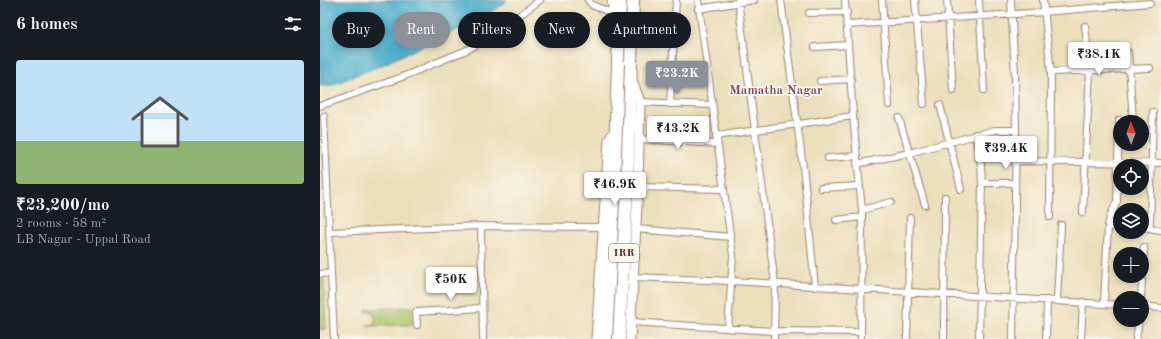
<!DOCTYPE html>
<html lang="en">
<head>
<meta charset="utf-8">
<style>
	:root { --surface:#171b24; --page:#20242c; --text:#f1f3f6; --muted:#9ea1a6; --accent:#8c9099 }
	body { margin:0; font-family:"Old Standard TT",serif; background:var(--page); color:var(--text); height:100vh; display:flex; flex-direction:column; font-size:15px; white-space:nowrap }
	* { box-sizing:border-box; margin:0 }
	p { font-size:13px; color:var(--muted) }
	.icon { flex:none; width:22px; height:22px; fill:none; stroke:currentColor; stroke-width:2; stroke-linecap:round; stroke-linejoin:round }
	.map { position:relative; flex:1; overflow:hidden }
	.details { display:flex; flex-direction:column; background:var(--surface); width:320px }
	.details>* { flex:none }
	.top-card { position:absolute; left:12px; top:12px; width:380px; height:36px; display:flex; gap:8px }
	.needle { width:26px; rotate:359deg }
	.buttons { position:absolute; left:793px; top:115px; display:grid; gap:8px }
	.buttons a { display:grid; place-items:center; width:36px; height:36px; border-radius:50%; background:var(--surface); box-shadow:0 2px 6px #0003; font-size:20px }
	.price { position:absolute; translate:-50% -34px; padding:0 9px; border-radius:4px; background:#fff; color:#222; font-size:13px; line-height:26px; filter:drop-shadow(0 1px 2px #0008) }
	.price::after { content:''; position:absolute; left:50%; top:24px; width:12px; height:9px; margin-left:-6px; background:inherit; clip-path:polygon(0 0,100% 0,50% 100%) }
	.price.selected { background:var(--accent); color:#fff }
	ul { padding:0; list-style:none }
	li { display:grid; align-content:center; gap:8px; height:212px; padding:0 16px }
	li span { display:grid; place-items:center; height:124px; border-radius:4px; color:#555 }
	li>.icon { margin-inline-start:auto }
	span .icon { width:72px; height:72px; fill:#fffc; stroke-width:1 }
	li b { font-size:17px }
	h2 { display:flex; justify-content:space-between; align-items:center; height:48px; padding:0 16px; font-size:17px }
	.chip { padding:0 14px; border-radius:18px; background:var(--surface); box-shadow:0 2px 6px #0003; font-size:14px; line-height:36px }
	.chip.selected { background:var(--accent); color:#fff }
	main { display:flex; flex:1; min-height:0 }
	.map>svg:first-child { display:block }
	.green { fill:#a8c167; stroke:#797049 }
	.water { fill:#4aadc9; stroke:#4a667a }
	.lines { fill:none; stroke-linecap:round; stroke-linejoin:round }
	.street-casing { stroke:#9a7f73; stroke-width:8 }
	.secondary-casing { stroke:#9a7f73; stroke-width:11 }
	.highway-casing { stroke:#9a7f73; stroke-width:14 }
	.street { stroke:#fff; stroke-width:6 }
	.secondary { stroke:#fff; stroke-width:9 }
	.highway { stroke:#fff; stroke-width:12 }
	.labels { text-anchor:middle; dominant-baseline:central; stroke-width:3.5; stroke-linejoin:round; paint-order:stroke }
	.shield { fill:#fbf7ec; stroke:#7f6065; stroke-width:1 }
	.shield-label { font-size:11px; font-weight:bold; fill:#4a1f2b }
	.neighbourhood-label { font-size:13px; font-weight:bold; fill:#844d62; stroke:#fbf7ec }
</style>
</head>
<body>
<main>
<section class="details">
<h2>6 homes<svg class="icon" aria-label="filters" viewBox="0 0 24 24"><path d="M4 7h16M4 17h16"/><circle cx="9" cy="7" r="2"/><circle cx="15" cy="17" r="2"/></svg></h2>
<ul>
<li><span style="background:linear-gradient(#bfe0f5 65%,#8fb573 0)"><svg class="icon" aria-label="home" viewBox="0 0 24 24"><path d="M3 11l9-7 9 7M6 9v11h12V9"/></svg></span><div><b>₹23,200/mo</b><p>2 rooms · 58 m²</p><p>LB Nagar - Uppal Road</p></div></li>
</ul>
</section>
<div class="map">
<svg width="841" height="339" viewBox="0 0 841 339">
	<rect width="100%" height="100%" fill="#fbf7ec"/>
	<filter id="ink" filterUnits="userSpaceOnUse"><feTurbulence type="fractalNoise" baseFrequency=".025" numOctaves="2"/><feDisplacementMap in="SourceGraphic" scale="8" xChannelSelector="R" yChannelSelector="G"/><feConvolveMatrix kernelMatrix="1 2 1 2 8 2 1 2 1" color-interpolation-filters="sRGB"/></filter>
	<filter id="wash" filterUnits="userSpaceOnUse"><feTurbulence type="fractalNoise" baseFrequency=".012" numOctaves="4" result="noise"/><feDisplacementMap in="SourceGraphic" scale="16" xChannelSelector="R" yChannelSelector="G"/><feGaussianBlur stdDeviation="0.9" result="paint"/><feColorMatrix in="noise" values="0 0 0 0 0 0 0 0 0 0 0 0 0 0 0 0 0 1.4 0 .05"/><feComposite in="paint" operator="in"/></filter>
	<g filter="url(#wash)">
		<rect width="100%" height="100%" fill="#ebdfbb"/>
		<path class="green" d="M4,279L6,329L0,330V280Z
			M92,307L93,325L47,326V325L55,324L54,312H46V309Z"/>
		<path class="water" d="M0,0H187L182,5L154,22L64,64L10,86H0Z"/>
	</g>
	<g filter="url(#ink)">
		<g class="lines">
			<defs>
				<path id="street" d="M268,0L272,5L294,14
					M378,0L413,256L408,328
					M418,0L455,284L454,339
					M461,0L484,175L495,287
					M525,0L533,116L542,210L541,339
					M562,0L569,105
					M595,0L604,104
					M627,0L633,90
					M659,0L664,90
					M691,0L695,76L696,130L693,339
					M723,0L731,72L730,217
					M378,9L434,0
					M489,13L527,12
					M527,25L724,12L830,3
					M495,47L528,45
					M808,53L813,120
					M731,72L830,68
					M500,81L531,79
					M320,102L392,105
					M350,104L356,0
					M620,105L641,189
					M0,106L82,77L149,49L172,36L220,0
					M4,116L14,339
					M579,118L605,205
					M655,134L661,165L662,183H694
					M396,136L533,116
					M319,139L397,144
					M508,158L537,156
					M695,161L841,163
					M537,164L589,153L675,130H696
					M318,187L404,189
					M501,188L540,186
					M542,210L571,202
					M763,212L770,70L765,26
					M516,220L542,217
					M161,226L163,339
					M788,226L800,227
					M822,227L841,230
					M830,228L833,112
					M316,229L411,237
					M9,232L161,226L284,227
					M0,274L11,273
					M313,277L412,281L800,305
					M821,298L824,247
					M737,300L741,225
					M784,303L788,226L790,217L797,201L799,120
					M822,306L841,308
					M311,322L454,331L541,332
					M97,325L96,312L162,308
					M587,339L590,218
					M624,339L625,197
					M659,339L662,183
					M726,339L727,300
					M761,339L763,302
					M816,339L819,320"/>
				<path id="secondary" d="M292,0L294,14L299,21
					M276,339L289,140L296,129
					M310,339L318,187L320,102L312,80"/>
				<path id="highway" d="M286,339L294,185L300,0
					M299,339L307,186L313,0"/>
			</defs>
			<use href="#street" class="street-casing"/>
			<use href="#secondary" class="secondary-casing"/>
			<use href="#highway" class="highway-casing"/>
			<use href="#street" class="street"/>
			<use href="#secondary" class="secondary"/>
			<use href="#highway" class="highway"/>
		</g>
	</g>
	<g class="labels">
		<rect class="shield" x="289" y="244" width="30" height="18" rx="3"/>
		<g class="shield-label">
			<text x="304" y="253">IRR</text>
		</g>
		<g class="neighbourhood-label">
			<text x="456" y="90">Mamatha Nagar</text>
		</g>
	</g>
</svg>
<div class="buttons">
<a><svg class="needle" viewBox="-14 -14 28 28"><path d="M0-13l5 13h-10z" fill="#e53935"/><path d="M0 13l5-13h-10z" fill="#9ea1a6"/></svg></a>
<a><svg class="icon" aria-label="locate" viewBox="0 0 24 24"><circle cx="12" cy="12" r="6"/><path d="M12 2v4M12 18v4M2 12h4M18 12h4"/></svg></a>
<a><svg class="icon" aria-label="layers" viewBox="0 0 24 24"><path d="M12 4l9 5-9 5-9-5zM3 14l9 5 9-5"/></svg></a>
<a>+</a>
<a>−</a>
</div>
<b class="price" style="left:779px;top:76px">₹38.1K</b>
<b class="price selected" style="left:357px;top:95px">₹23.2K</b>
<b class="price" style="left:358px;top:150px">₹43.2K</b>
<b class="price" style="left:686px;top:170px">₹39.4K</b>
<b class="price" style="left:295px;top:206px">₹46.9K</b>
<b class="price" style="left:131px;top:301px">₹50K</b>
<div class="top-card">
<a class="chip">Buy</a>
<a class="chip selected">Rent</a>
<a class="chip">Filters</a>
<a class="chip">New</a>
<a class="chip">Apartment</a>
</div>
</div>
</main>
</body>
</html>
